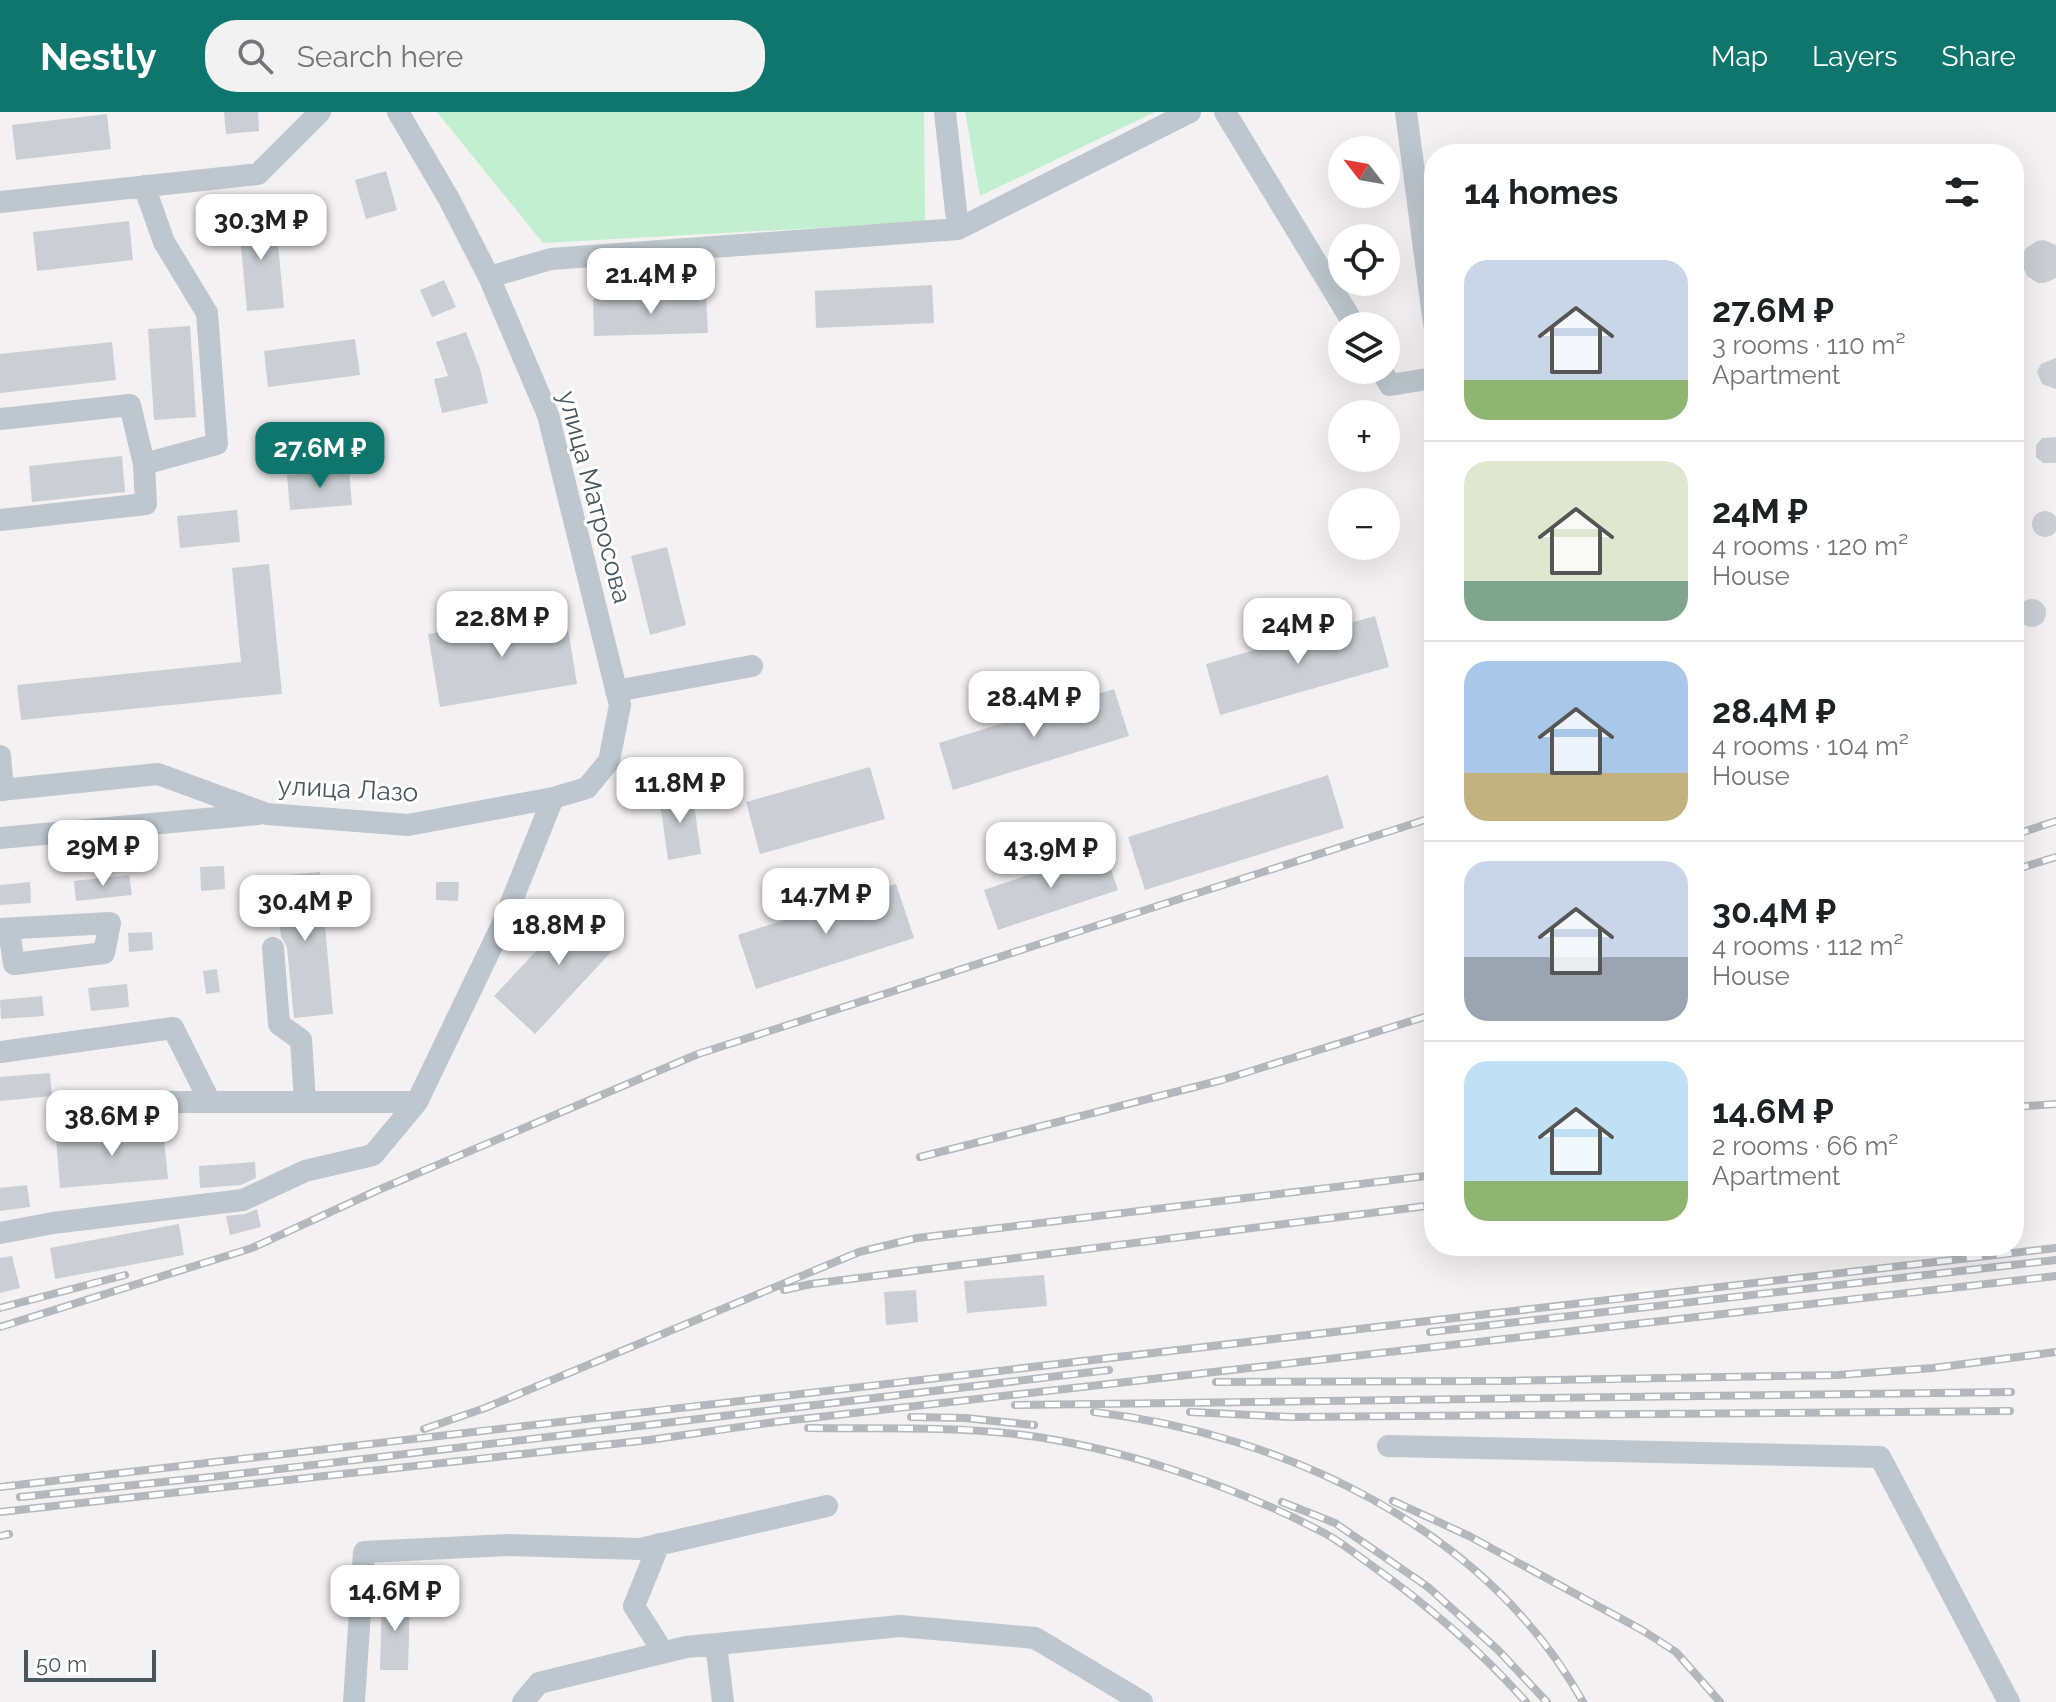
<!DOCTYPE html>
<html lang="en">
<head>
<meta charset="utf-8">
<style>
	:root { --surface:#fff; --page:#f2f2f2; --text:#202124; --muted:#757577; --line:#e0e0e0; --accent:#0f766e }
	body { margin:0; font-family:Raleway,sans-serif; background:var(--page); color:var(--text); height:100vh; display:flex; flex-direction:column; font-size:30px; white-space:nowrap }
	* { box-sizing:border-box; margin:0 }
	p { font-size:26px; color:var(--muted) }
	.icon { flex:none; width:44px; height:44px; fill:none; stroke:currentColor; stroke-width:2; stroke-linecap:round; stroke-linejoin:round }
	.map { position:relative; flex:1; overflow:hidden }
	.panel { position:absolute; left:1424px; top:32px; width:600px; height:1112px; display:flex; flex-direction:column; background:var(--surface); border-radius:32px; box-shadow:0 8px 32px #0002 }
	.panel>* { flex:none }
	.needle { width:52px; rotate:301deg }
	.fabs { position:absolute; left:1328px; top:24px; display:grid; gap:16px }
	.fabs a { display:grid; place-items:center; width:72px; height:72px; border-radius:50%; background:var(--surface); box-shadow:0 8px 32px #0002; font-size:40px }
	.scale { position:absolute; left:24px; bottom:20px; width:132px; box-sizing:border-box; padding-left:8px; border:4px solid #49565e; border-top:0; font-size:22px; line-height:28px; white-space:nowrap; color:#49565e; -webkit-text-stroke:6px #fff; paint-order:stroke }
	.price { position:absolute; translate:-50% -68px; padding:0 18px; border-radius:16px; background:#fff; color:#222; font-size:26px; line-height:52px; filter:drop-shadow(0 2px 4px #0008) }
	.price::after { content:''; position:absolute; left:50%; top:48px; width:24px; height:18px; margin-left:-12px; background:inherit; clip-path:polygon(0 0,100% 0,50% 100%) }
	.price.current { background:var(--accent); color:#fff }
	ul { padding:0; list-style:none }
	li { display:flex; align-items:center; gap:24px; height:200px; padding:0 40px }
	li+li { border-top:2px solid var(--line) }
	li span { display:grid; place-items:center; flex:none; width:224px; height:160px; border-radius:24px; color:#555 }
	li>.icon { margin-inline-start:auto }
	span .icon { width:96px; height:96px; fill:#fffc; stroke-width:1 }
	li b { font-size:34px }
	h2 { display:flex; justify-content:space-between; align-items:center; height:96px; padding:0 40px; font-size:34px }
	header { display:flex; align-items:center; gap:48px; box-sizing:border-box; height:112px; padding:0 40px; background:var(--accent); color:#fff }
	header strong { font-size:38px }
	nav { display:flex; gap:44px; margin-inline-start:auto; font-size:28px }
	.search { width:560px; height:72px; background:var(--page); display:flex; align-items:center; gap:20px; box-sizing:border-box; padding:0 28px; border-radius:32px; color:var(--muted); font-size:30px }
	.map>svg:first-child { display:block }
	.green { fill:#c2efcf }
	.building { fill:#cbcfd3 }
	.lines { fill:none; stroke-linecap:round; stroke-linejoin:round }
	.minor { stroke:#bdc7cd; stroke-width:22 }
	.rail-casing { stroke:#b4b7bb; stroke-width:8 }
	.rail { stroke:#fff; stroke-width:5; stroke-dasharray:15; stroke-linecap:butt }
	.labels { text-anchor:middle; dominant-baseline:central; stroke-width:6; stroke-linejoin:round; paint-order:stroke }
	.street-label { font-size:26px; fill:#49565e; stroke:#fff }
</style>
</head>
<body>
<header>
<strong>Nestly</strong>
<div class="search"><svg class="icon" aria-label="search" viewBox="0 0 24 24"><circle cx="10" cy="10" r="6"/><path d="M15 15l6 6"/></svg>Search here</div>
<nav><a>Map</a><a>Layers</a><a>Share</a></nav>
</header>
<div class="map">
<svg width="2056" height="1590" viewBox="0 0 2056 1590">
	<rect width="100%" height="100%" fill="#f3f1f1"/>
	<path class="green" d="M437,0H924L925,110L543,131Z
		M965,0H1155L980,84Z"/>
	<path class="building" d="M224,0H258L259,19L226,22Z
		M107,2L111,37L16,48L12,13Z
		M386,59L397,98L366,107L355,68Z
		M275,100L284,196L247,199L238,103Z
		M129,109L133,148L37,159L33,120Z
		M2044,128L2056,133V166L2045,171H2038L2027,164L2021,151L2025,137L2037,129Z
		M444,168L456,195L432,205L420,178Z
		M932,173L934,211L816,216L815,179Z
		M706,183L708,221L594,224L593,187Z
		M190,214L196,305L154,308L148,217Z
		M466,220L480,257L488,291L442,301L434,267L448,264L436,230Z
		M355,227L360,263L268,275L264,239Z
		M112,230L116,268L0,281V242Z
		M2056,246V277L2042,272L2037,260L2041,252Z
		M2056,325V351H2043L2036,345V333L2042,326Z
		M122,344L125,380L32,390L29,354Z
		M349,358L352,393L290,398L287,363Z
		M237,398L240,430L180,436L177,404Z
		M2032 412a13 13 0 1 1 26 0a13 13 0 1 1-26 0Z
		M667,435L686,513L650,523L631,444Z
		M269,452L282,582L21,608L17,573L241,550L232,456Z
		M2018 501a14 14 0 1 1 28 0a14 14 0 1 1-28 0Z
		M565,499L577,572L440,595L428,522Z
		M1375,504L1389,555L1220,603L1206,552Z
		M1114,577L1129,624L953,678L939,631Z
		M870,655L885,707L760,742L746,690Z
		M1328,663L1344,716L1145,778L1128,725Z
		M692,678L701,742L668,748L659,683Z
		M1104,737L1118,778L998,818L984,778Z
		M224,754L225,777L201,779L200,755Z
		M320,760L333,902L294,906L287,835L281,825L275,764Z
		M129,763L132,783L76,789L74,769Z
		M30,770L31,791L0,793V773Z
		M436,770H459L458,789L436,788Z
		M896,772L914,826L756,877L738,823Z
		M584,788L624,826L535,922L494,884Z
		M152,820L153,838L129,840L128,821Z
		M217,857L220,880L206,882L203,859Z
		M127,872L129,895L91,899L88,876Z
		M42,884L44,904L1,907L0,888Z
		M50,961L52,984L0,989V965Z
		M163,1016L168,1067L60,1076L56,1025Z
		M255,1050L256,1066L241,1073L200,1076L199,1054Z
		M27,1073L30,1095L0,1099V1076Z
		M257,1097L261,1115L230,1123L226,1104L245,1102Z
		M179,1112L184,1143L55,1167L50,1136Z
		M12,1144L20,1176L0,1181V1146Z
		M1044,1163L1047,1194L967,1201L964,1169Z
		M916,1178L918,1210L886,1213L884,1180Z
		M382,1483L410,1484L408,1558H380Z"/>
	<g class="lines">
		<path class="minor" d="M945,0L958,117
			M1225,0L1355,214
			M1406,0L1434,212
			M0,90L258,62L320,0
			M489,165L551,147L958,117L1190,0
			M1381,258L1390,273L1434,266
			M0,307L130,293L144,352L217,332L207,201L164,130L144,74
			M0,408L146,392L144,352
			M616,579L752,554
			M0,644L3,678
			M0,678L158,662L267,702L408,713L553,686L587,676L609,649L620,593L548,303L489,165L449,87L398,0
			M0,726L258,702
			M0,817L110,811L104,841L14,852L9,819
			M273,836L279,912L301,928L305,990
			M0,940L173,916L210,990H417L503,811L553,686
			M109,990H210
			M0,1121L53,1111L243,1088L305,1059L373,1043L417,990
			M1388,1334L1880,1345L2009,1590
			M659,1432L634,1494L663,1540
			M716,1532L723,1590
			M354,1590L364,1440L508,1433L640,1437L827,1394
			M523,1590L539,1571L686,1535L900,1514L1035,1526L1142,1590"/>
		<defs>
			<path id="rail" d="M2014,723L2056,709
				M2014,758L2056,745
				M2014,995L2056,992
				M920,1045L1222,968L1434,902
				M784,1178L811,1172L1434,1093
				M0,1196L125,1163
				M0,1215L252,1136L376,1079L698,942L1434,705
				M1430,1220L2056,1148
				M1216,1270L1503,1269L1838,1263L1933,1256L2056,1240
				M1015,1293L2011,1280
				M1094,1300C1286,1323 1486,1416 1583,1590
				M1190,1300L1293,1305L2010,1299
				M911,1305L965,1306L1034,1313
				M808,1316C876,1317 946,1314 1015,1322C1117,1334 1236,1374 1326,1422C1342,1431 1357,1443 1371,1453C1429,1494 1479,1537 1526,1590
				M424,1317L485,1296L859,1140L917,1126L1434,1063
				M0,1375L2056,1136
				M20,1385L220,1364L1109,1258
				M1393,1389L1469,1424L1642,1518L1676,1540L1720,1590
				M1282,1390L1335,1411L1428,1475L1498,1538L1547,1590
				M0,1400L649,1328L775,1310L2056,1164
				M0,1424L9,1422"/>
		</defs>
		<use href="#rail" class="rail-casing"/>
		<use href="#rail" class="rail"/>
	</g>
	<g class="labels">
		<g class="street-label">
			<text transform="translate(595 385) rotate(75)">улица Матросова</text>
			<text transform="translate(348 677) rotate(3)">улица Лазо</text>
		</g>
	</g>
</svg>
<div class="fabs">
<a><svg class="needle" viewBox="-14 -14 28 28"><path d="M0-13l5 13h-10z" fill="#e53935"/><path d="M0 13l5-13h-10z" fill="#757577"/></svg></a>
<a><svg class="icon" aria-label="locate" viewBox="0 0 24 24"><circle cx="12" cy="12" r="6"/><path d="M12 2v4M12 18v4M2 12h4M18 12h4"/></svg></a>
<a><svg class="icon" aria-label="layers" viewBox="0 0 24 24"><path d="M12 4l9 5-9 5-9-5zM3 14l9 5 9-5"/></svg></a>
<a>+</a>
<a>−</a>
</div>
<div class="scale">50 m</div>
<b class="price" style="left:261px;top:150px">30.3M ₽</b>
<b class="price" style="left:651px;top:204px">21.4M ₽</b>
<b class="price current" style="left:320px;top:378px">27.6M ₽</b>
<b class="price" style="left:502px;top:547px">22.8M ₽</b>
<b class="price" style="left:1298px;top:554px">24M ₽</b>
<b class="price" style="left:1034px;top:627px">28.4M ₽</b>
<b class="price" style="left:680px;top:713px">11.8M ₽</b>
<b class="price" style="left:103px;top:776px">29M ₽</b>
<b class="price" style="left:1051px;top:778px">43.9M ₽</b>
<b class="price" style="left:826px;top:824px">14.7M ₽</b>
<b class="price" style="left:305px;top:831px">30.4M ₽</b>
<b class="price" style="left:559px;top:855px">18.8M ₽</b>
<b class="price" style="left:112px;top:1046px">38.6M ₽</b>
<b class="price" style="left:395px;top:1521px">14.6M ₽</b>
<section class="panel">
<h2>14 homes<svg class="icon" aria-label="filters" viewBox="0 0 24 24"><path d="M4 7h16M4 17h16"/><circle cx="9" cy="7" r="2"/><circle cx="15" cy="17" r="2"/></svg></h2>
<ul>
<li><span style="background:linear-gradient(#c9d6e8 75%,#8fb573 0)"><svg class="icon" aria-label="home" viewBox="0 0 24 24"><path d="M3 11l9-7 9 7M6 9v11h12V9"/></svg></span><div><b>27.6M ₽</b><p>3 rooms · 110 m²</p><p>Apartment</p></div></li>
<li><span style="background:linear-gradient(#dfe7d0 75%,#7fa58c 0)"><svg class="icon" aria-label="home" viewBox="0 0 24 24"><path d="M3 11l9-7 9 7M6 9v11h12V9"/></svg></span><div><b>24M ₽</b><p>4 rooms · 120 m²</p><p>House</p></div></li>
<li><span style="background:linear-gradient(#a9c7e8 70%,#c2b280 0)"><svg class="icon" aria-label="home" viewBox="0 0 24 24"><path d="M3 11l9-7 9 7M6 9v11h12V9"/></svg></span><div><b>28.4M ₽</b><p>4 rooms · 104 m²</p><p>House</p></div></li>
<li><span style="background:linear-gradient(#c9d6e8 60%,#9aa5b1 0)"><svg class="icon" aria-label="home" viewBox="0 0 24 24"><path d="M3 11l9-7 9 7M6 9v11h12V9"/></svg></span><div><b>30.4M ₽</b><p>4 rooms · 112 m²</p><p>House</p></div></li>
<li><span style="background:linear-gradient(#bfe0f5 75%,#8fb573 0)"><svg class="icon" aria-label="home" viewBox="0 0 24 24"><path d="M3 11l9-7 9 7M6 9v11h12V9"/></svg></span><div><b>14.6M ₽</b><p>2 rooms · 66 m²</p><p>Apartment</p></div></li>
</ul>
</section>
</div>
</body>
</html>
